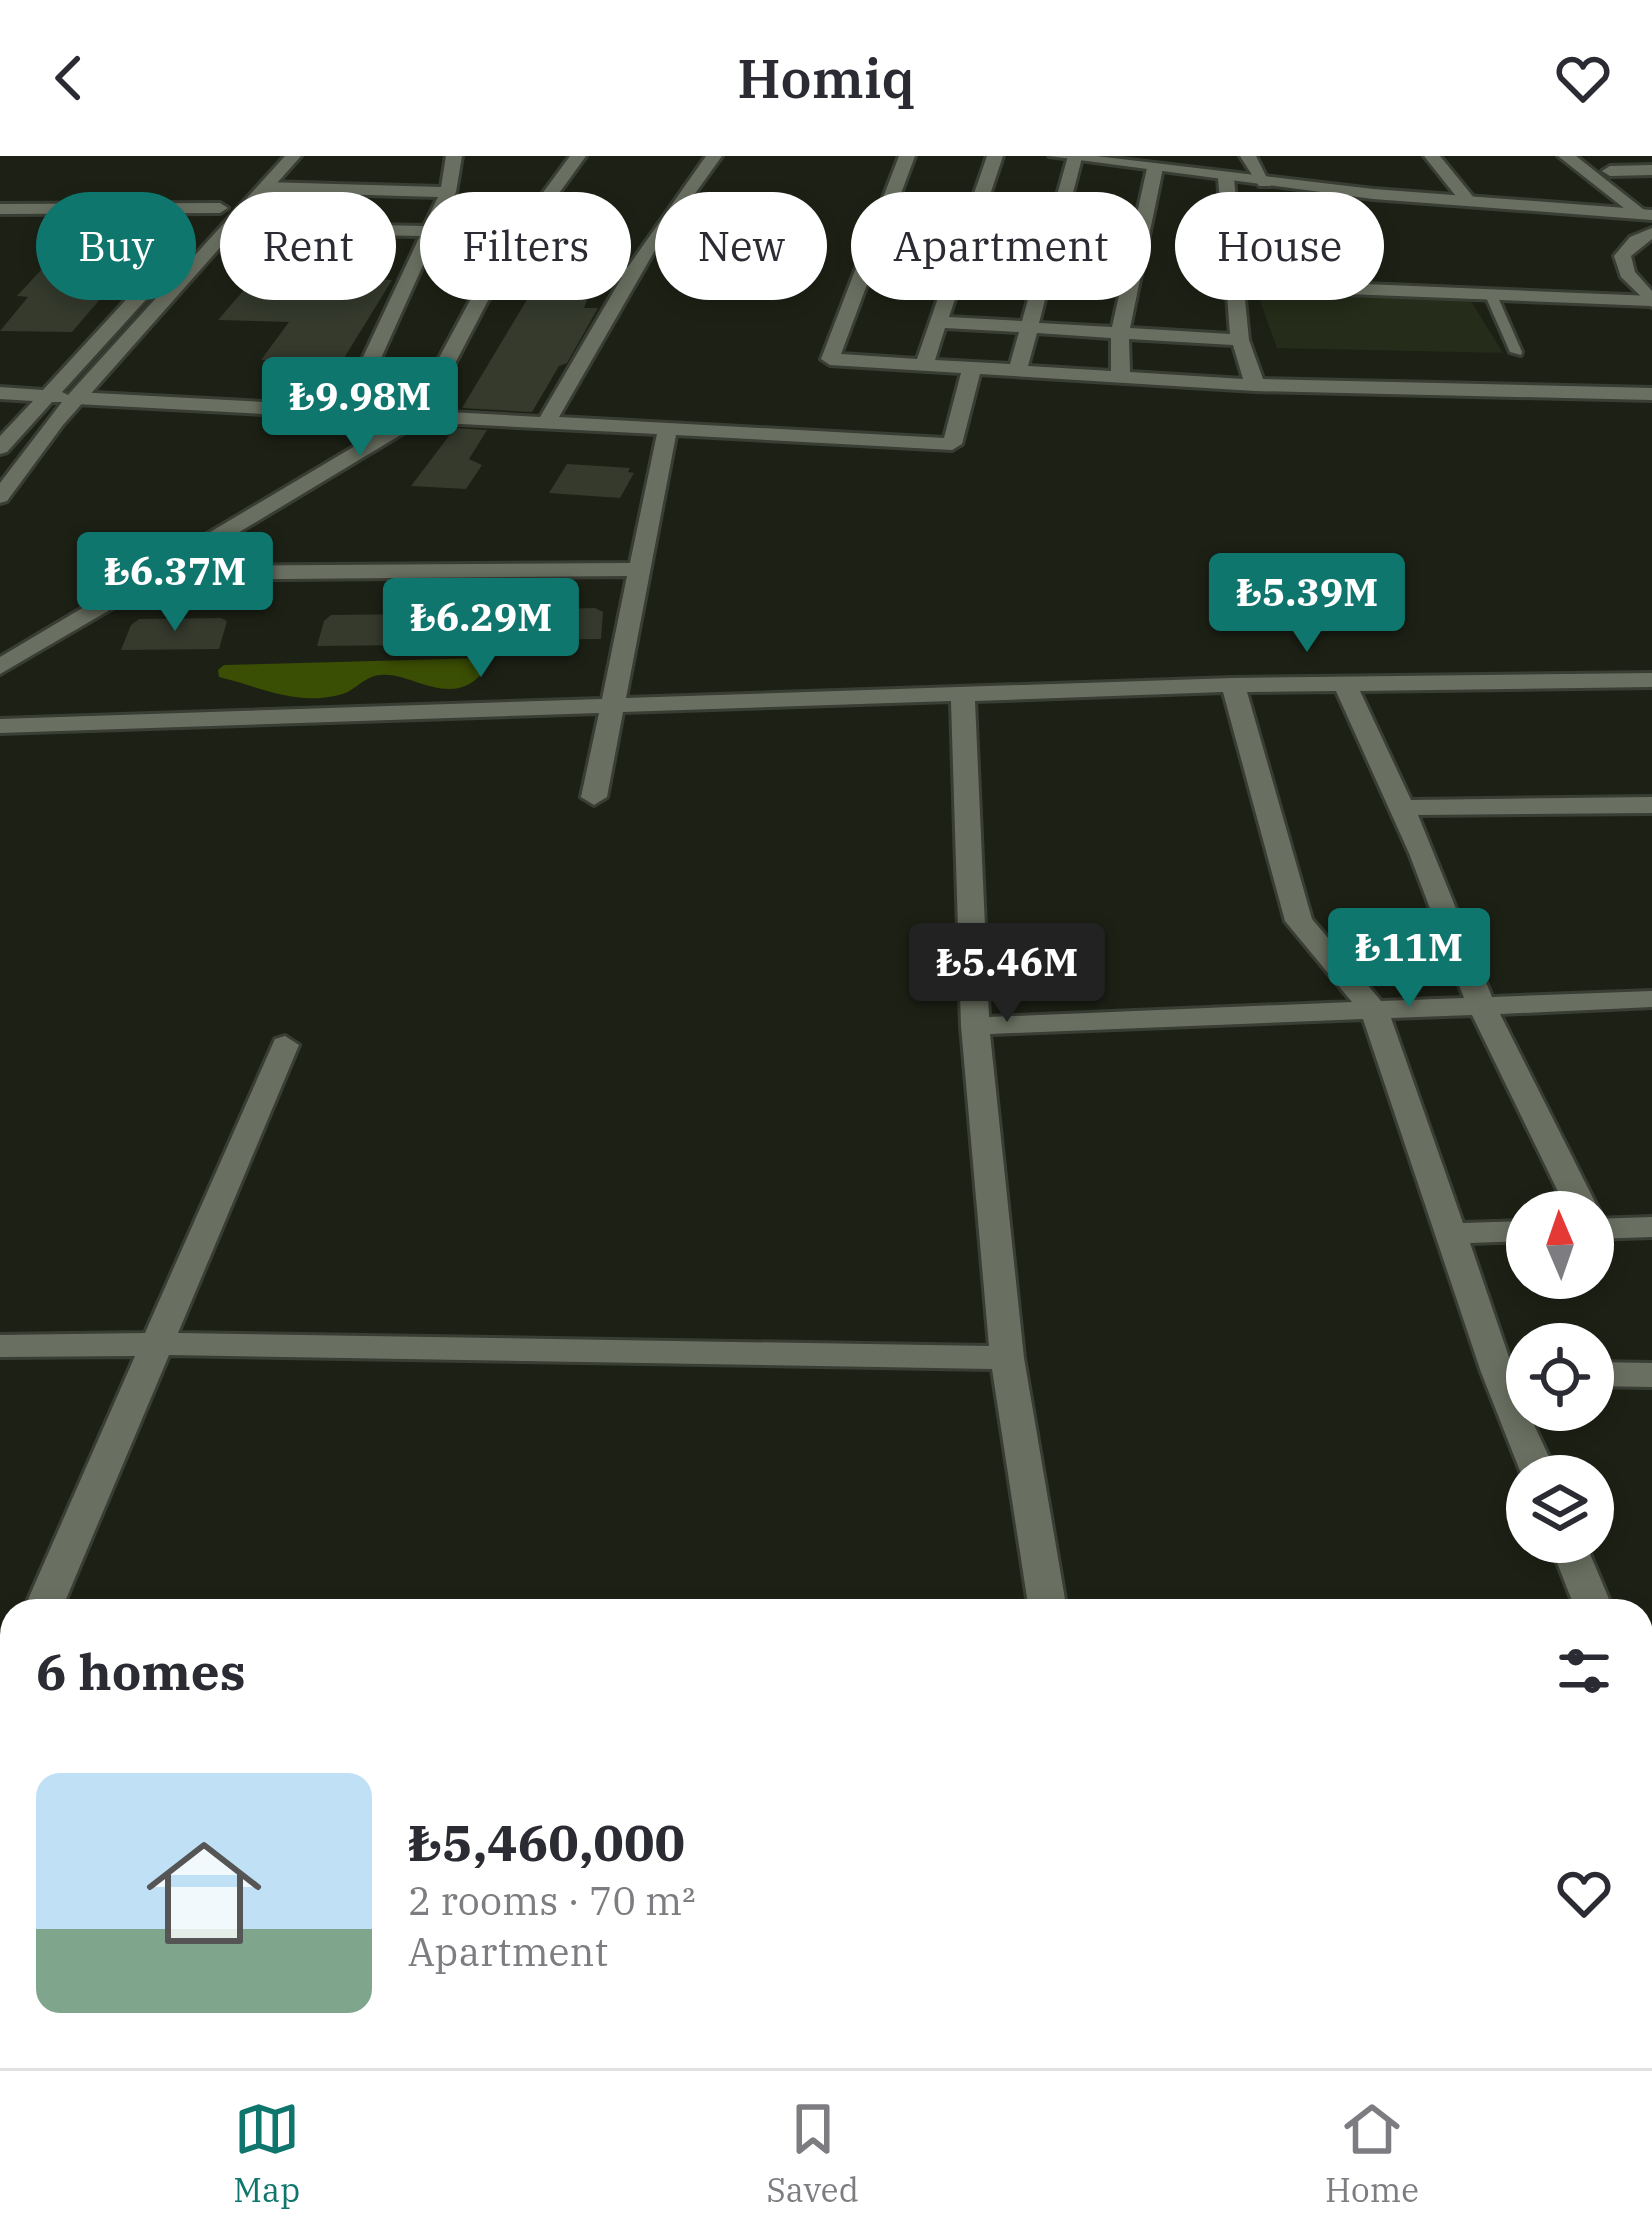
<!DOCTYPE html>
<html lang="en">
<head>
<meta charset="utf-8">
<style>
	:root { --surface:#fff; --page:#f2f2f3; --text:#2b2b33; --muted:#7c7c81; --line:#e1e1e2; --accent:#0f766e }
	body { margin:0; font-family:"IBM Plex Serif",serif; background:var(--page); color:var(--text); height:100vh; display:flex; flex-direction:column; font-size:45px; white-space:nowrap }
	* { box-sizing:border-box; margin:0 }
	p { font-size:39px; color:var(--muted) }
	.icon { flex:none; width:66px; height:66px; fill:none; stroke:currentColor; stroke-width:2; stroke-linecap:round; stroke-linejoin:round }
	.map { position:relative; flex:1; overflow:hidden }
	.details { position:absolute; left:0px; top:1443px; width:1653px; height:471px; display:flex; flex-direction:column; background:var(--surface); border-radius:36px 36px 0 0; box-shadow:0 6px 18px #0003 }
	.details>* { flex:none }
	.banner { position:absolute; left:36px; top:36px; width:1581px; height:108px; display:flex; gap:24px }
	.needle { width:78px; rotate:358deg }
	.controls { position:absolute; left:1506px; top:1035px; display:grid; gap:24px }
	.controls a { display:grid; place-items:center; width:108px; height:108px; border-radius:50%; background:var(--surface); box-shadow:0 6px 18px #0003; font-size:60px }
	.price { position:absolute; translate:-50% -102px; padding:0 27px; border-radius:12px; background:var(--accent); color:#fff; font-size:39px; line-height:78px; filter:drop-shadow(0 3px 6px #0008) }
	.price::after { content:''; position:absolute; left:50%; top:72px; width:36px; height:27px; margin-left:-18px; background:inherit; clip-path:polygon(0 0,100% 0,50% 100%) }
	.price.current { background:#222; color:#fff }
	ul { padding:0; list-style:none }
	li { display:flex; align-items:center; gap:36px; height:300px; padding:0 36px }
	li+li { border-top:3px solid var(--line) }
	li span { display:grid; place-items:center; flex:none; width:336px; height:240px; border-radius:24px; color:#555 }
	li>.icon { margin-inline-start:auto }
	span .icon { width:144px; height:144px; fill:#fffc; stroke-width:1 }
	li b { font-size:51px }
	h2 { display:flex; justify-content:space-between; align-items:center; height:144px; padding:0 36px; font-size:51px }
	.pill { padding:0 42px; border-radius:54px; background:var(--surface); box-shadow:0 6px 18px #0003; font-size:42px; line-height:108px }
	.pill.current { background:var(--accent); color:#fff }
	header { display:flex; justify-content:space-between; align-items:center; height:156px; padding:0 36px; background:var(--surface); font-size:54px; font-weight:600 }
	.menu { display:flex; justify-content:space-around; align-items:center; height:168px; border-top:3px solid var(--line); background:var(--surface); font-size:33px; color:var(--muted) }
	.menu a { display:grid; justify-items:center; gap:6px }
	.menu .current { color:var(--accent) }
	.map>svg:first-child { display:block }
	.built { fill:#252c19 }
	.water { fill:#3b4f04 }
	.building { fill:#353a2d }
	.lines { fill:none; stroke-linecap:round; stroke-linejoin:round }
	.lane-casing { stroke:#393d34; stroke-width:6 }
	.street-casing { stroke:#393d34; stroke-width:6 }
	.secondary-casing { stroke:#393d34; stroke-width:6 }
	.lane { fill:#6a7061; fill-rule:evenodd }
	.street { fill:#6a7061; fill-rule:evenodd }
	.secondary { fill:#6a7061; fill-rule:evenodd }
</style>
</head>
<body>
<header><svg class="icon" aria-label="back" viewBox="0 0 24 24"><path d="M15 5l-7 7 7 7"/></svg>Homiq<svg class="icon" aria-label="heart" viewBox="0 0 24 24"><path d="M12 20l-8-8c-3-5 5-10 8-4 3-6 11-1 8 4z"/></svg></header>
<div class="map">
<svg width="1652" height="1912" viewBox="0 0 1652 1912">
	<rect width="100%" height="100%" fill="#1d2115"/>
	<path class="built" d="M1255,131L1469,142L1503,197L1277,192Z"/>
	<path class="water" d="M485,502L486,512C455,557 411,515 381,519C363,520 355,536 339,539C295,550 261,531 219,521L218,514L224,509Z"/>
	<path class="building" d="M95,68L161,72L72,176L0,175L28,141L17,140L56,98Z
		M289,82L356,85L327,121L392,124L341,207L261,204L289,166L218,164Z
		M540,122L595,124L584,152H598L567,207L559,210L532,256L462,252Z
		M455,272L487,274L469,303L482,309L466,333L411,330Z
		M567,308L630,312L628,316L634,317L620,342L549,337Z
		M595,452L603,456L601,483L510,484L514,454Z
		M413,458L420,461L415,489L317,490L324,465L331,459Z
		M221,462L227,465L219,493L121,494L131,469L139,463Z"/>
	<g class="lines">
		<defs>
			<path id="lane" d="M1491,135L1497,139L1522,196L1521,199L1510,196L1485,139Z"/>
			<path id="street" d="M446,0H462L456,36L359,251L411,254L488,111L570,0H586L509,106L628,111L706,0H722L658,89L559,261L944,282L961,217L830,209L821,203L899,0H915L841,198L917,203L987,0H1003L949,161L1022,165L1068,0L1082,2L1039,167L1112,171L1147,12L1155,7L1163,12L1130,172L1230,178L1218,22L1226,17L1234,22L1243,123L1652,140L1651,150L1244,134L1249,184L1263,223L1652,232V244L1255,235L980,218L962,288L952,294L676,279L626,542L1233,522L1652,517V531L1360,535L1411,644L1652,641V657L1418,659L1492,841L1652,835V851L1500,858L1600,1056L1595,1063L1652,1061V1081L1593,1083V1056H1568L1472,859L1391,862L1463,1067L1527,1065V1085L1470,1087L1527,1254L1558,1320H1527V1328L1522,1320L1481,1216L1363,863L990,878L1024,1202L1067,1455H1029L992,1213L169,1199L61,1455H23L135,1200L0,1201V1179L145,1177L275,883L285,880L299,889L178,1177L989,1190L961,870L951,545L623,556L607,641L594,649L581,641L599,557L0,577V563L602,543L627,420L161,424L0,518V501L397,265L76,248L66,242L76,236L340,250L420,80L229,76L221,71L229,66L424,70L438,41L265,36L257,31L265,26L441,31ZM503,116L622,121L540,261L430,255ZM945,172L1019,176L1010,208L935,204ZM1037,177L1111,182V215L1028,210ZM1129,183L1233,189L1243,223L1130,216ZM422,266L657,278L630,407L183,410ZM1336,535L1409,697L1464,842L1381,845L1312,763L1247,536ZM1223,536L1285,765L1352,846L989,861L975,545Z
				M1240,0H1256L1271,30H1259Z
				M1424,0H1440L1475,43V49H1463Z
				M1558,0H1576L1648,57L1634,60Z
				M1652,9V19L1610,20L1602,15L1610,10Z
				M0,48L220,47L228,52L220,57L0,58Z
				M1593,1206L1652,1207V1231L1593,1230Z
				M1549,1386H1585L1614,1455H1576Z
				M12,1509V1564L0,1568V1513Z
				M1641,1554L1652,1558V1613L1641,1609Z
				M308,1902H352L349,1912H305Z
				M598,1902H642L641,1912H597Z"/>
			<path id="secondary" d="M285,0H301L63,269L7,345L0,347V327L62,246H52L7,296L0,298V280L33,245L0,243V231L43,234L180,85H192V93L62,236L68,239Z
				M1049,0H1096L1373,33L1652,54V64L1373,43Z
				M1652,72V83L1631,100L1635,116L1652,135V151L1621,121L1614,100L1630,81Z"/>
		</defs>
		<use href="#lane" class="lane-casing"/>
		<use href="#street" class="street-casing"/>
		<use href="#secondary" class="secondary-casing"/>
		<use href="#lane" class="lane"/>
		<use href="#street" class="street"/>
		<use href="#secondary" class="secondary"/>
	</g>
</svg>
<div class="controls">
<a><svg class="needle" viewBox="-14 -14 28 28"><path d="M0-13l5 13h-10z" fill="#e53935"/><path d="M0 13l5-13h-10z" fill="#7c7c81"/></svg></a>
<a><svg class="icon" aria-label="locate" viewBox="0 0 24 24"><circle cx="12" cy="12" r="6"/><path d="M12 2v4M12 18v4M2 12h4M18 12h4"/></svg></a>
<a><svg class="icon" aria-label="layers" viewBox="0 0 24 24"><path d="M12 4l9 5-9 5-9-5zM3 14l9 5 9-5"/></svg></a>
</div>
<b class="price" style="left:360px;top:303px">₺9.98M</b>
<b class="price" style="left:175px;top:478px">₺6.37M</b>
<b class="price" style="left:1307px;top:499px">₺5.39M</b>
<b class="price" style="left:481px;top:524px">₺6.29M</b>
<b class="price" style="left:1409px;top:854px">₺11M</b>
<b class="price current" style="left:1007px;top:869px">₺5.46M</b>
<div class="banner">
<a class="pill current">Buy</a>
<a class="pill">Rent</a>
<a class="pill">Filters</a>
<a class="pill">New</a>
<a class="pill">Apartment</a>
<a class="pill">House</a>
</div>
<section class="details">
<h2>6 homes<svg class="icon" aria-label="filters" viewBox="0 0 24 24"><path d="M4 7h16M4 17h16"/><circle cx="9" cy="7" r="2"/><circle cx="15" cy="17" r="2"/></svg></h2>
<ul>
<li><span style="background:linear-gradient(#bfe0f5 65%,#7fa58c 0)"><svg class="icon" aria-label="home" viewBox="0 0 24 24"><path d="M3 11l9-7 9 7M6 9v11h12V9"/></svg></span><div><b>₺5,460,000</b><p>2 rooms · 70 m²</p><p>Apartment</p></div><svg class="icon" aria-label="heart" viewBox="0 0 24 24"><path d="M12 20l-8-8c-3-5 5-10 8-4 3-6 11-1 8 4z"/></svg></li>
</ul>
</section>
</div>
<nav class="menu">
<a class="current"><svg class="icon" aria-label="map" viewBox="0 0 24 24"><path d="M3 6l6-2 6 2 6-2v14l-6 2-6-2-6 2zM9 4v14M15 6v14"/></svg>Map</a>
<a><svg class="icon" aria-label="saved" viewBox="0 0 24 24"><path d="M7 4h10v16l-5-4-5 4z"/></svg>Saved</a>
<a><svg class="icon" aria-label="home" viewBox="0 0 24 24"><path d="M3 11l9-7 9 7M6 9v11h12V9"/></svg>Home</a>
</nav>
</body>
</html>
